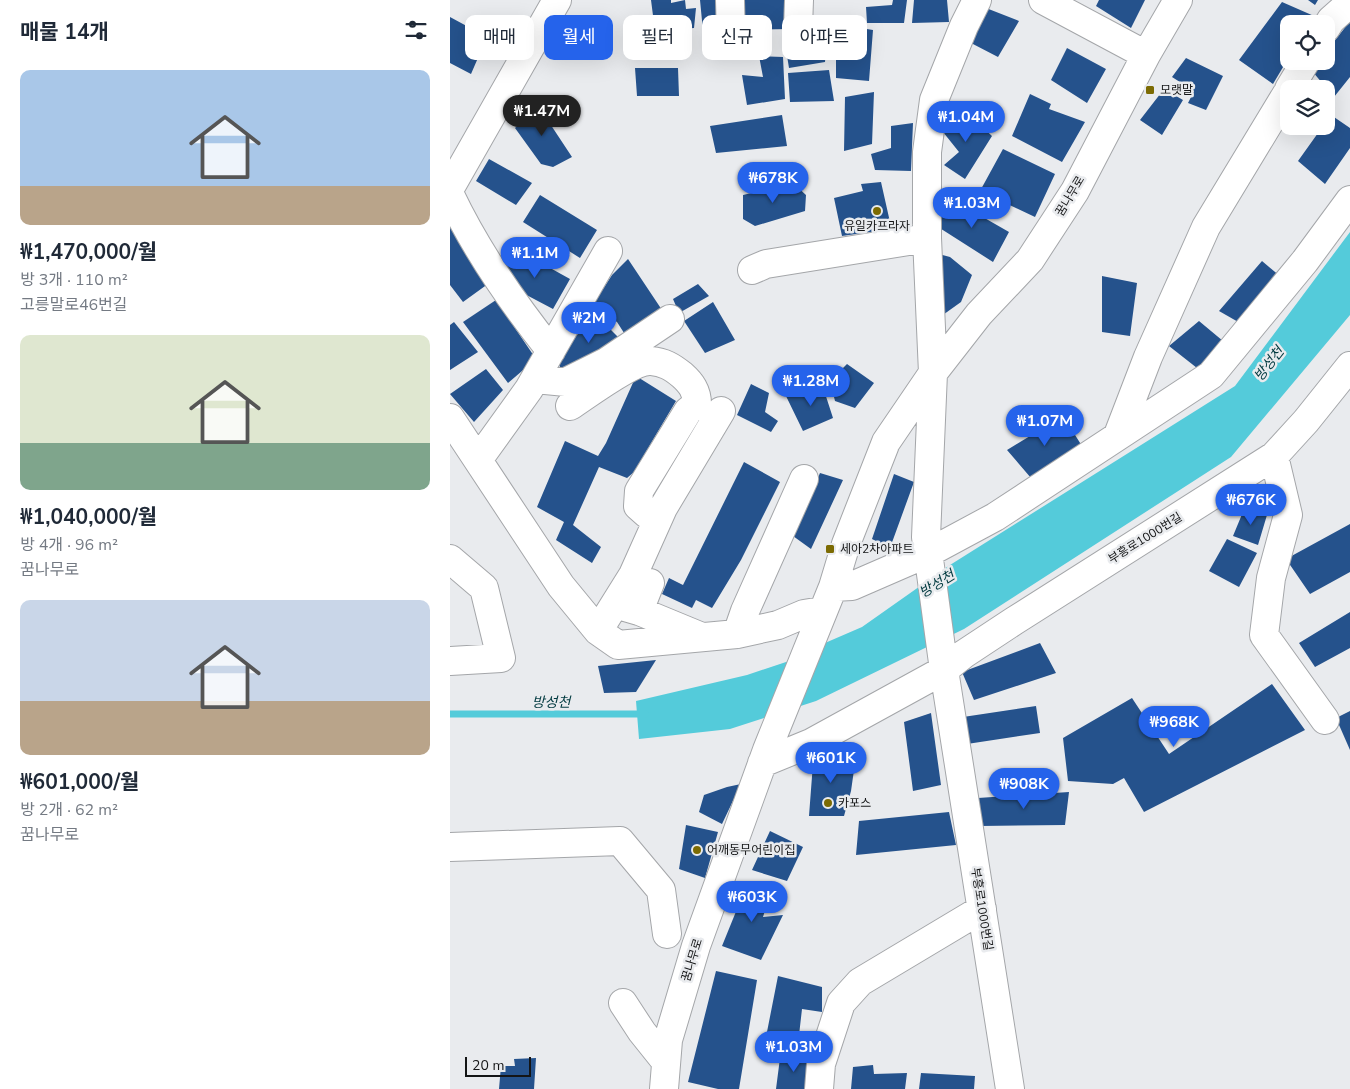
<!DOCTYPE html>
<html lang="ko">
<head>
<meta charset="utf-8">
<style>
	:root { --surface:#fff; --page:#f6f6f7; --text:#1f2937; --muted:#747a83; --accent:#2563eb }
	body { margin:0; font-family:"Nunito Sans","Noto Sans KR",sans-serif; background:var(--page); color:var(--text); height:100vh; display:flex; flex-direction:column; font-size:19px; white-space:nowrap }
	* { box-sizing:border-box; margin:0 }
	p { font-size:16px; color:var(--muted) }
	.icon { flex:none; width:28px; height:28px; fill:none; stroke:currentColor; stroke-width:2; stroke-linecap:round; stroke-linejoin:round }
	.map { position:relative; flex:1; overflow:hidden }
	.panel { display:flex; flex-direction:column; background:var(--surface); width:450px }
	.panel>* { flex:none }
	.guide { position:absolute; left:15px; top:15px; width:475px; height:45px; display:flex; gap:10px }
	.controls { position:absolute; left:830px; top:15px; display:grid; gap:10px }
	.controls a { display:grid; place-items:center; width:55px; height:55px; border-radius:10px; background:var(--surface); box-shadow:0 5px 20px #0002; font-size:25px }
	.scale { position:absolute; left:15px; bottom:12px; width:66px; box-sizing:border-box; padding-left:5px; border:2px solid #141516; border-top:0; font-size:14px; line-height:18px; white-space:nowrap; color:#141516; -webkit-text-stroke:4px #e9ebee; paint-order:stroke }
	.price { position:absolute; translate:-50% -42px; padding:0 11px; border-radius:18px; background:var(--accent); color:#fff; font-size:16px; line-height:32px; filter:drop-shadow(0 1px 2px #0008) }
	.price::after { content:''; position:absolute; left:50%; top:30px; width:15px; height:11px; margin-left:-8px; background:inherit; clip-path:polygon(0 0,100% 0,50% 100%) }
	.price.selected { background:#222; color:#fff }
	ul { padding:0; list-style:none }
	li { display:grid; align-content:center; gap:10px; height:265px; padding:0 20px }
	li span { display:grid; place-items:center; height:155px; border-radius:10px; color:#555 }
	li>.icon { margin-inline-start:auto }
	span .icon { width:90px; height:90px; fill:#fffc; stroke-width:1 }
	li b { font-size:21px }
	h2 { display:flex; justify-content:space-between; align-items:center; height:60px; padding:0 20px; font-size:21px }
	.tag { padding:0 18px; border-radius:10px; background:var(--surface); box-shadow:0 5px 20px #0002; font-size:18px; line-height:45px }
	.tag.selected { background:var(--accent); color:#fff }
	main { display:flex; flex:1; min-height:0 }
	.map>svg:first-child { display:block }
	.water { fill:#54cbda }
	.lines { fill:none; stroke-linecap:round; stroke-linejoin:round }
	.stream { stroke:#54cbda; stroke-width:7 }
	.building { fill:#25528c }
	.minor-casing { stroke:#a4a6a9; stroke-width:30 }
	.minor { stroke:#fff; stroke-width:28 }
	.poi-dot { fill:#7c6b03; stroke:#e9ebee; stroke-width:2 }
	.labels { text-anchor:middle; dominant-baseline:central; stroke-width:5; stroke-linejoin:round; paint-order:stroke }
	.poi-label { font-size:12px; fill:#141516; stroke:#e9ebee; text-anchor:start }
	.street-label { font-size:12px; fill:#141516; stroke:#e9ebee }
	.water-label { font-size:14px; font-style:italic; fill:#00393f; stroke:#e9ebee }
</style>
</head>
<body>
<main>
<section class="panel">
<h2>매물 14개<svg class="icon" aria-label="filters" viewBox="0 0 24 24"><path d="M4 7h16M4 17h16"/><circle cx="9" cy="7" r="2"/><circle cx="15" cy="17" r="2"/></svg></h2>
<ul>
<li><span style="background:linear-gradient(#a9c7e8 75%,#b9a48a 0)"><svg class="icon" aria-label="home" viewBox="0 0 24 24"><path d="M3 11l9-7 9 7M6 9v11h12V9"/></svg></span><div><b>₩1,470,000/월</b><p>방 3개 · 110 m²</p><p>고릉말로46번길</p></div></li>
<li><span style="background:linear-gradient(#dfe7d0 70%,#7fa58c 0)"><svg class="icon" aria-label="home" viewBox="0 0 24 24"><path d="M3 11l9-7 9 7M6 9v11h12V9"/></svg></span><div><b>₩1,040,000/월</b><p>방 4개 · 96 m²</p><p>꿈나무로</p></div></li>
<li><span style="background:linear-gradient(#c9d6e8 65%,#b9a48a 0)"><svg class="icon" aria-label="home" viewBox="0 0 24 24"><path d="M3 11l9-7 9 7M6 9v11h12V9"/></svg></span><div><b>₩601,000/월</b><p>방 2개 · 62 m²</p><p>꿈나무로</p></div></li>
</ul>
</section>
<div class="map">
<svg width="900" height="1089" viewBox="0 0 900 1089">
	<rect width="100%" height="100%" fill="#e9ebee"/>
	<path class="water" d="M900,232V315L781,457L514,629L366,701L280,729L189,739L186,701L297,675L345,659L368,646L412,627L500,565L785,386Z"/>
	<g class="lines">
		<path class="stream" d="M0,714H195"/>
	</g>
	<path class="building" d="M201,0H221V3L235,0L236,9L246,8L244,28L205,31Z
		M250,0H271L272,27L253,31Z
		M287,0H339L340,29L290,30Z
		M443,0H457L454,23H417L416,7L442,5Z
		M464,0H497L499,22L462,23Z
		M649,0H695L681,28L646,6Z
		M858,0H868L865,5Z
		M832,2L864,16L859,24H839V57L823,84L789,60Z
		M536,8L569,21L548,57L521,43Z
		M0,17L37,37L21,74L0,63Z
		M900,21V77L884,97L862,71L869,61H876V52Z
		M386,24L423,30L419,81L386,78Z
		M377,36L375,62L339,68L334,37Z
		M617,48L656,69L637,103L601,80Z
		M309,56L333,57L335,99L297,105L292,75L313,77Z
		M736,58L773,76L756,110L738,103L744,91L722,77Z
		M185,68H228L229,96H187Z
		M379,70L384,101L340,102L338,73Z
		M714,89L733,100L712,135L690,120Z
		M424,92L422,144L394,151L395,97Z
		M580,94L601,104L599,109L635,122L612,162L562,136Z
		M85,101L122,157L103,167L91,164L65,128L77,116L71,107Z
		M512,108L542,136L515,179L494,165L509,152L493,132Z
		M332,115L337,146L266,153L260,126Z
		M881,115L900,128V148L875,184L848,161L873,126H876V121Z
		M463,123L461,171L425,170L421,154L441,148V126Z
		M553,149L605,174L585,217L530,191Z
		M39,159L82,183L66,205L26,181Z
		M431,182L442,231L420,232L392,236L384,198L413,191L411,184Z
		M343,183L356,195L355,211L305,226L293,219V195Z
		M90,195L147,230L130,258L73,222Z
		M498,197L559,232L543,262L485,225Z
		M0,219L42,281L13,302L0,285Z
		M66,249L120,279L103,309L67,290L51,277Z
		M485,253L500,257L522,275L511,302L490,317Z
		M178,259L214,313L186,331L184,327L176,336L167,322L142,306L162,275Z
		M812,261L831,277L790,323L769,311Z
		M652,276L687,283L680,336L652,332Z
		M248,284L259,296L229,313L223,299Z
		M46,300L86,359L58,383L13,322Z
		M263,302L285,340L255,353L234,321Z
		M145,314L173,342L114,374L109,365L126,336Z
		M749,321L773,341L747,368L719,346Z
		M4,322L28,352L0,370V325Z
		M397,364L424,383L405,408L385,401L380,381Z
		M36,369L53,390L24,422L0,394Z
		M186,376L226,401L184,472L177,478L149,467L123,525L151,547L142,563L106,540L114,522L87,507L115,441L148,456L156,443Z
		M301,384L319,393L315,412L328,421L321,432L287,415Z
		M372,384L383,418L353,431L336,396Z
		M613,416L632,446L581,478L557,450Z
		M294,462L330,482L291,560L262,608L246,600L242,608L212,594L219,578L233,585Z
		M370,473L393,480L361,549L343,536Z
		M444,474L464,482L440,548L422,539Z
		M795,507L817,515L808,545L783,536Z
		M900,524V572L860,594L836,559Z
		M777,539L807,553L789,587L759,571Z
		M900,612V648L865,667L849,643Z
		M590,643L606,673L524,700L512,672Z
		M206,660L186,692L154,693L148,666Z
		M822,684L855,730L694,812L674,778L663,784L618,781L613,738L682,698L719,754Z
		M586,706L590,733L517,744L513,717Z
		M900,711V750L886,718Z
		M481,713L491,785L463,791L454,722Z
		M364,750L406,756L401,791L394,816H359Z
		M291,784L272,824L249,812L254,795L277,787Z
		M619,792L615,825L530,826L528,798Z
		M499,812L506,845L406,855L409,821Z
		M236,825L268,832L255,878L229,869Z
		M320,831L353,847L337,881L302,870Z
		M298,882L322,887L313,917L333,915L311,960L272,946Z
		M266,971L307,980L289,1089H268L238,1082Z
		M328,976L372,987V1012L352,1009L348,1044L316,1037Z
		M362,1055L358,1089H326L330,1058Z
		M86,1058L84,1089H49L51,1066H65L64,1059Z
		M423,1065L424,1074L457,1073L455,1089H401L403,1067Z
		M471,1073L525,1076L524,1089H469Z"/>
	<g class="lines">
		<defs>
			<path id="minor" d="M280,0L281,37
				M527,0L514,26L484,100L477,152V238L483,373L476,537L494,670L560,1089
				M593,0L696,55
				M348,28L349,0
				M876,28L881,20L900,3
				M839,89L856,61
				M0,188L107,0
				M0,195C27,252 62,302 101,351
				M302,270L316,264L477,238
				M85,379L116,382L156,362L220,319
				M120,406C137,395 183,360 201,361C214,362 222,367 232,375C241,383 247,391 247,404L238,411L189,491L188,506L197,514L209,517
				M0,418L111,586L148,631L168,645L287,634L328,625L354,614L372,611
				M668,435L698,357L756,227L839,90
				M824,456L838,515L821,578L814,635L875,720
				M28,460L79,389L158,251
				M0,559L34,588L51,658L0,661
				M383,587L402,586L478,553L545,517L761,375L855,261L900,200
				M165,604L189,611L252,637
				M189,611L200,583
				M148,631L183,575L213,508L271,411
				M287,634L295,611L354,479
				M312,763L361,743L494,670L514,654L564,621L824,456L856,421L900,366
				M0,847L170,841L211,890L217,934
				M173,1003L192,1032L216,1062
				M214,1089L218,1040L246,946L317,750L383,587L396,544L436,442L483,373L529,314L580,260L625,191L696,55L728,0
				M369,1089L371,1064L391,1003L410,982L532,909"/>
		</defs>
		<use href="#minor" class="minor-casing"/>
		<use href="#minor" class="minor"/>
	</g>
	<g class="poi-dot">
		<rect x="695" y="85" width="10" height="10" rx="2.5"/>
		<circle cx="427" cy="211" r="5"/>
		<rect x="375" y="544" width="10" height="10" rx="2.5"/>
		<circle cx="378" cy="803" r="5"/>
		<circle cx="247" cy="850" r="5"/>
	</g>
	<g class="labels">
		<g class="poi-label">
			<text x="710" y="90">모랫말</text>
			<text x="427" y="226" text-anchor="middle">유일카프라자</text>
			<text x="390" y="549">세아2차아파트</text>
			<text x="388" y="803">카포스</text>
			<text x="257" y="850">어깨동무어린이집</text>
		</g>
		<g class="street-label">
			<text transform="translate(620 196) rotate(-59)">꿈나무로</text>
			<text transform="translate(695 538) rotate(-32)">부흥로1000번길</text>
			<text transform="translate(532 909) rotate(81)">부흥로1000번길</text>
			<text transform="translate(242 960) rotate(-73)">꿈나무로</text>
		</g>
		<g class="water-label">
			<text transform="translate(819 364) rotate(-52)">방성천</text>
			<text transform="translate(487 584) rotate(-32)">방성천</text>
			<text x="101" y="702">방성천</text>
		</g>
	</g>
</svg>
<div class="controls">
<a><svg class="icon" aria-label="locate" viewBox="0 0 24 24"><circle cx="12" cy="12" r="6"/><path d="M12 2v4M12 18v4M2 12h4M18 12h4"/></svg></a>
<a><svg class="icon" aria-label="layers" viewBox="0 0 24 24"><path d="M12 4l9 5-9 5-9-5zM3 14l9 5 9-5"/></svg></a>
</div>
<div class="scale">20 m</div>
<b class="price selected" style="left:92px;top:137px">₩1.47M</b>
<b class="price" style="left:516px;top:143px">₩1.04M</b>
<b class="price" style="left:323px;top:204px">₩678K</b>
<b class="price" style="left:522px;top:229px">₩1.03M</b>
<b class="price" style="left:85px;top:279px">₩1.1M</b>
<b class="price" style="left:139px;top:344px">₩2M</b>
<b class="price" style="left:361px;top:407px">₩1.28M</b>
<b class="price" style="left:595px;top:447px">₩1.07M</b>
<b class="price" style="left:801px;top:526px">₩676K</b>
<b class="price" style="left:724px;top:748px">₩968K</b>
<b class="price" style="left:381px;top:784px">₩601K</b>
<b class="price" style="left:574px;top:810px">₩908K</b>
<b class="price" style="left:302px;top:923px">₩603K</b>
<b class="price" style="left:344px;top:1073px">₩1.03M</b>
<div class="guide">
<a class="tag">매매</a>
<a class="tag selected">월세</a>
<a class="tag">필터</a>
<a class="tag">신규</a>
<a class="tag">아파트</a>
</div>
</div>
</main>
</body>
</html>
